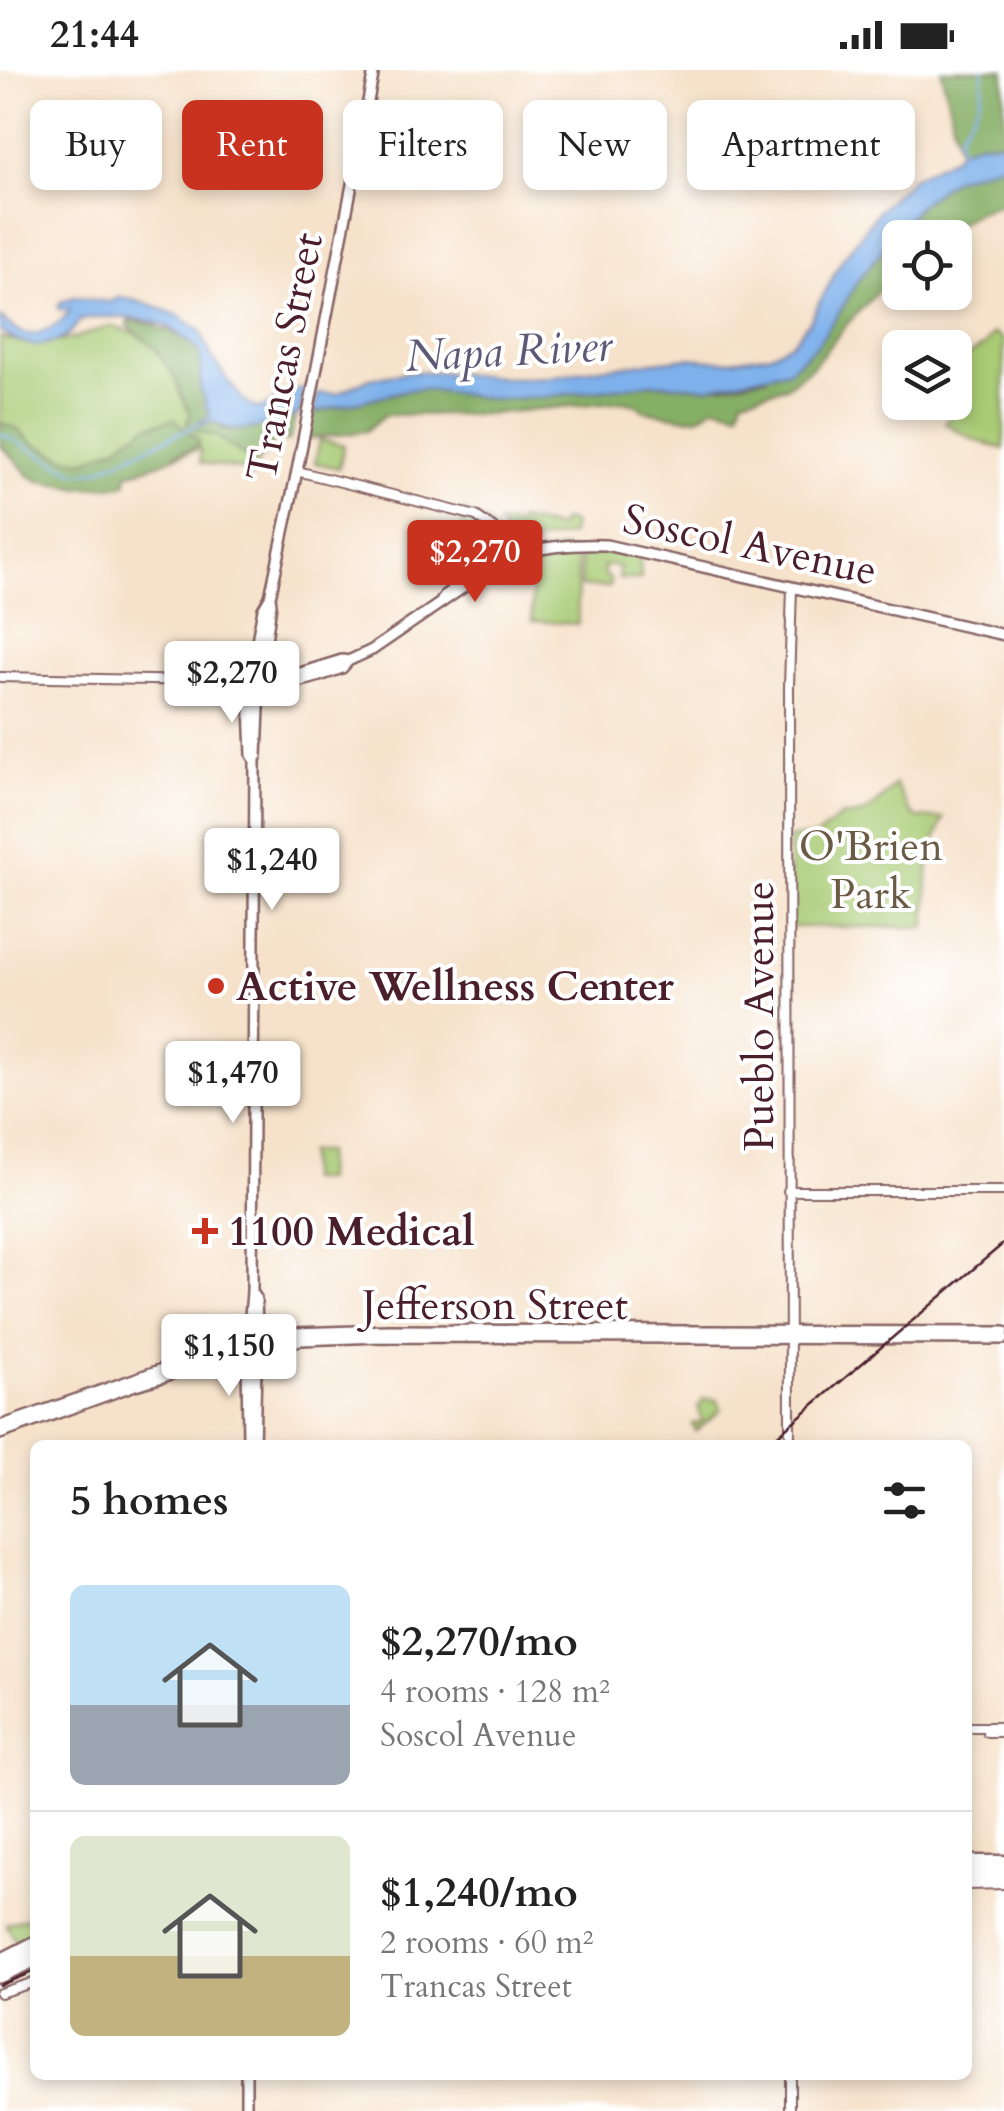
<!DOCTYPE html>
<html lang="en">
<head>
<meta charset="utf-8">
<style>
	:root { --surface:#fff; --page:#f6f6f6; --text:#222; --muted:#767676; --line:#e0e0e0; --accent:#c8321e }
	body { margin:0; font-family:Cardo,serif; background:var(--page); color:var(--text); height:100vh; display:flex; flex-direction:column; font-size:38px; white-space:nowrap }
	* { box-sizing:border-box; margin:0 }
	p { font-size:32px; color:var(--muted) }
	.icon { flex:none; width:55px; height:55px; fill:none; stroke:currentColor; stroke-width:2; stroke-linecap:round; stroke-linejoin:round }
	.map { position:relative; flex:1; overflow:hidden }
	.panel { position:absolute; left:30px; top:1370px; width:942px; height:640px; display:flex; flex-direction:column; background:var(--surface); border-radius:15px; box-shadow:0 5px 15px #0003 }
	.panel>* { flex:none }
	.banner { position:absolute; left:30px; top:30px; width:945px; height:90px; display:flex; gap:20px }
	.buttons { position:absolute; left:882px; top:150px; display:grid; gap:20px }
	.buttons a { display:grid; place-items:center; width:90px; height:90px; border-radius:15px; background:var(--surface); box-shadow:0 5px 15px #0003; font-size:50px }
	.price { position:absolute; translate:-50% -85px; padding:0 22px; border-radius:10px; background:#fff; color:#222; font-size:32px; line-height:65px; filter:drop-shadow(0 2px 5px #0008) }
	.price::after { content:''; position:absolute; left:50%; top:60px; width:30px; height:22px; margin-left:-15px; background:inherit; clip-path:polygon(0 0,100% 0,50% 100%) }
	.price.active { background:var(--accent); color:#fff }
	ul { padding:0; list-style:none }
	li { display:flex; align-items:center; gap:30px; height:250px; padding:0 40px }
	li+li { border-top:2px solid var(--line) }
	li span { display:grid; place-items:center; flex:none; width:280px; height:200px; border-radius:15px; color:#555 }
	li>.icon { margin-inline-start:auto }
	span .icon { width:120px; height:120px; fill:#fffc; stroke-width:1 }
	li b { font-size:42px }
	h2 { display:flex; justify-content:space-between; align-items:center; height:120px; padding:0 40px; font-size:42px }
	.chip { padding:0 35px; border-radius:15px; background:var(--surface); box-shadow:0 5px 15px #0003; font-size:35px; line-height:90px }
	.chip.active { background:var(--accent); color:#fff }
	.status { display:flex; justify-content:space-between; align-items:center; height:70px; padding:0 50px; background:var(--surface); direction:ltr }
	.status svg { height:28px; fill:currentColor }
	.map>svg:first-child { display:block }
	.green { fill:#a9cb74; stroke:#7a7550; stroke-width:2.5 }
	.forest { fill:#86af66; stroke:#686748; stroke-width:2.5 }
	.water { fill:#7eb1eb; stroke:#64688b; stroke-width:2.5 }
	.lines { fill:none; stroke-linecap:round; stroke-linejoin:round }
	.stream { stroke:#7eb1eb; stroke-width:2.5 }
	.tertiary-casing { stroke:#866363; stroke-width:12 }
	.secondary-casing { stroke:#866363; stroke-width:14 }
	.motorway-casing { stroke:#866363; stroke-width:19 }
	.tertiary { stroke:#fff; stroke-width:8 }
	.secondary { stroke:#fff; stroke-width:9 }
	.motorway { stroke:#fff; stroke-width:14 }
	.rail { stroke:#4a1f2b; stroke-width:2.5 }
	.poi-dot { fill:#c8321e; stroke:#fff; stroke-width:4 }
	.labels { text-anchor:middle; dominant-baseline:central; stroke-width:8; stroke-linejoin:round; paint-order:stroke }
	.street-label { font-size:42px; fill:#4a1f2b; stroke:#fff }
	.park-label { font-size:42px; fill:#6b5b45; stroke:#fff }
	.poi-label { font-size:42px; font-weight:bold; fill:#4a1f2b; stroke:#fff; text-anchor:start }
	.water-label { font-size:45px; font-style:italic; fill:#5f5978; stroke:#fff }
</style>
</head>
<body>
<div class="status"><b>21:44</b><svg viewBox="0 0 49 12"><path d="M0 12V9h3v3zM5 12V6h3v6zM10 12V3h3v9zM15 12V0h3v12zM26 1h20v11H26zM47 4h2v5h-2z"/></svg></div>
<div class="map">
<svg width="1004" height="2041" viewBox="0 0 1004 2041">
	<rect width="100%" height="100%" fill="#fff"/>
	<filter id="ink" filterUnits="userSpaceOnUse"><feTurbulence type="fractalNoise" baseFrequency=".01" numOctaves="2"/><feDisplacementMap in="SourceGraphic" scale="20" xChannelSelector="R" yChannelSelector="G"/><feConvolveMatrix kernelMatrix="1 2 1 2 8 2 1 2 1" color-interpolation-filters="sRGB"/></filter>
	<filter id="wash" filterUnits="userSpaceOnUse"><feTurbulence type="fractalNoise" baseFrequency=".0048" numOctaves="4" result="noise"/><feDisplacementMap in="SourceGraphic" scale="40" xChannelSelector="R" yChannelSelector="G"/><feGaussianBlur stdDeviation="2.25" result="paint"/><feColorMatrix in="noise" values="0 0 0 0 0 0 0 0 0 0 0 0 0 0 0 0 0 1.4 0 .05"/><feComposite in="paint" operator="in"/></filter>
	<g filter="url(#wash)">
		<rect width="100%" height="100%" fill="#f6e2ca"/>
		<path class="green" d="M110,256L173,274L217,358L272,362L251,407L245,400L200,393V379L119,403L85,399L0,358V267C39,280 73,270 110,256Z
			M993,263L1004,270V379L974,370L945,353L963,331L955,325V294L985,275Z
			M320,370L344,375L339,398L315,393Z
			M463,441L486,452L510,486L461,512Z
			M519,450L559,458L562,451L573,453L571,465L514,476L498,453L516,455Z
			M562,479L577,482L578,554L532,551L531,485Z
			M588,479L640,486L641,509H619V496H604V505L610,509V517H581V485Z
			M895,714L910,742L917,748H944L929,784L926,857H789V768L815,767L842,746C869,748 879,732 895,714Z
			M308,1082H326L325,1110H308Z
			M702,1329L717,1330L721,1340L696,1361L692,1354L702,1352L698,1336L702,1335Z
			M861,1368L905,1371V1375H796V1372Z
			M35,1845V1861L16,1871L6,1854Z"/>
		<path class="forest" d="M941,0H1004V72H979L959,80Z
			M1004,93V133L979,141L935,167L900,168V198L848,253L813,296L786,317L743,328L739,342L715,336L698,347L686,348L645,341L635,334L623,331L489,344L385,345L366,361L310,369L314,343L407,320L423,319L495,329L545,327L648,314L723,316L766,307L775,300H789L842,238L858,210L919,135L953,109Z
			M129,251L153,254L163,260H168C177,265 189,270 196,278C209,293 192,314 207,332L205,337L210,343L208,348L200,350L202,355L214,351L223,359L232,361L296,346L289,371H275L264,385L252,391L216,366L197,361L187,353L190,343L180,323L176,310L156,279L128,256Z
			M174,349L198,369V376L178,383L164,392L127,404L126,413L122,415L80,418L39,411L28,405L15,389L0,376V353L16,358L34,374L66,388L84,391L118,376L129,367L149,356Z"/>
		<path class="water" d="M979,72H1004V93L953,109L919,135L858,210L842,238L817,275L789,300L707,318L668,314H648L545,327L495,329L423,319L407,320L314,343L317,324L339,323L370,308L408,302H436L513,308L550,307L601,298L689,288L725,291L771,284L794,271L811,249L842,190L879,140L913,107L952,88L959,80Z
			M74,227L109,232L121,227L152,235L177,245L200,260L212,288L230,314L248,335L260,339C276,331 287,321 305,318L300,344C274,352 236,370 214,351L198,355L197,353L208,348L210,343L205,337L206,332C195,318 205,297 199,280L173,259L152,251L116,247H98L81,250L68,265L58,271L36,276L15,270L0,261V247C20,263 27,271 52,257C60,253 65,248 70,240H60L58,236L61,232Z"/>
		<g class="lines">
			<path class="stream" d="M961,80L958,66C974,43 985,30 983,0
				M0,365L6,366L76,403L98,400L199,354"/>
		</g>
	</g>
	<g filter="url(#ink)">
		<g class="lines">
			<defs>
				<path id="tertiary" d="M297,401L476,446L497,461L511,488
					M0,607L249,612
					M788,1121H1004
					M790,1375L789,617L792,517
					M968,1657H1004
					M987,1662H1004
					M968,1815L1004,1814
					M0,1923L35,1912
					M790,2005V2041"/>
				<path id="secondary" d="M442,530L445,525L478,501C493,499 509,488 524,483C551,475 578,474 606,475L1004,565
					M257,609L297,604L342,590L348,591
					M257,614C285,618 316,608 342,598L348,591L372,580L480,506
					M257,686L260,615L271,534L270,527L297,401L374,0
					M252,1222L256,1228L257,1258L254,1375
					M0,1356L188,1290L257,1271L294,1263L388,1260L1004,1262
					M0,1364L135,1315L163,1307L215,1289L301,1270L380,1267L1004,1269
					M248,1375L247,1282L252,1222L255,690L252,685L249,612L263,539L270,527
					M246,2041V2005"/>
				<path id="motorway" d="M968,1793H1004
					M968,1804H1004
					M0,1892L35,1874
					M0,1905L35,1889"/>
			</defs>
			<use href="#tertiary" class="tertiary-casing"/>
			<use href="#secondary" class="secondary-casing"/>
			<use href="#motorway" class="motorway-casing"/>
			<use href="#tertiary" class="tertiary"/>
			<use href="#secondary" class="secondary"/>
			<use href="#motorway" class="motorway"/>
			<path class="rail" d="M766,1375L1004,1173
				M0,1915L35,1901"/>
		</g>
	</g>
	<g class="poi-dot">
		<circle cx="216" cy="916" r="10"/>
		<path d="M200 1146h10v10h10v10h-10v10h-10v-10h-10v-10h10z"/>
	</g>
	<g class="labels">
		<g class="street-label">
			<text transform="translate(285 287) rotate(-79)">Trancas Street</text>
			<text transform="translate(750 475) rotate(12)">Soscol Avenue</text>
			<text transform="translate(759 946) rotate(-90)">Pueblo Avenue</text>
			<text x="495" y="1235">Jefferson Street</text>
		</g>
		<g class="park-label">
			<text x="871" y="776">O'Brien<tspan x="871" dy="48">Park</tspan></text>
		</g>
		<g class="poi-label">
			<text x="236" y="916">Active Wellness Center</text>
			<text x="228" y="1161">1100 Medical</text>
		</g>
		<g class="water-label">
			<text transform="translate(509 281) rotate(-3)">Napa River</text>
		</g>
	</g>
</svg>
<div class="buttons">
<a><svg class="icon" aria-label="locate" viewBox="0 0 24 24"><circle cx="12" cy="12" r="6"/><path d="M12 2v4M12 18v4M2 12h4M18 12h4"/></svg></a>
<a><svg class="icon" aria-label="layers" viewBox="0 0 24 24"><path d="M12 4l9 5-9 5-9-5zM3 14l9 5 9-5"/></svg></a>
</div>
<b class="price active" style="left:475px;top:535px">$2,270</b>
<b class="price" style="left:232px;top:656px">$2,270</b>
<b class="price" style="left:272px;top:843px">$1,240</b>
<b class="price" style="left:233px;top:1056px">$1,470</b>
<b class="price" style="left:229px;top:1329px">$1,150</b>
<div class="banner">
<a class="chip">Buy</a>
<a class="chip active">Rent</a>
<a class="chip">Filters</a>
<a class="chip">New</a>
<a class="chip">Apartment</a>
</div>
<section class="panel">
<h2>5 homes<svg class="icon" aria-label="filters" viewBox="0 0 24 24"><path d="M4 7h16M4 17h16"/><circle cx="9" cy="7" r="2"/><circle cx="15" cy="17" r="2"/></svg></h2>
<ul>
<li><span style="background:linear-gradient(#bfe0f5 60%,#9aa5b1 0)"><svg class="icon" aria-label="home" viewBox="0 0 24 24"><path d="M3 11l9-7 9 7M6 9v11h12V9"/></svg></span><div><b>$2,270/mo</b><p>4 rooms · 128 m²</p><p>Soscol Avenue</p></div></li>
<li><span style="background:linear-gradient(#dfe7d0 60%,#c2b280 0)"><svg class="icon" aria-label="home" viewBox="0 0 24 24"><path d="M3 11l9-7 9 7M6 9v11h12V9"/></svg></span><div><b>$1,240/mo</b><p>2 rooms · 60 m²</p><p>Trancas Street</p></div></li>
</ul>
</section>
</div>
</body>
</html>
